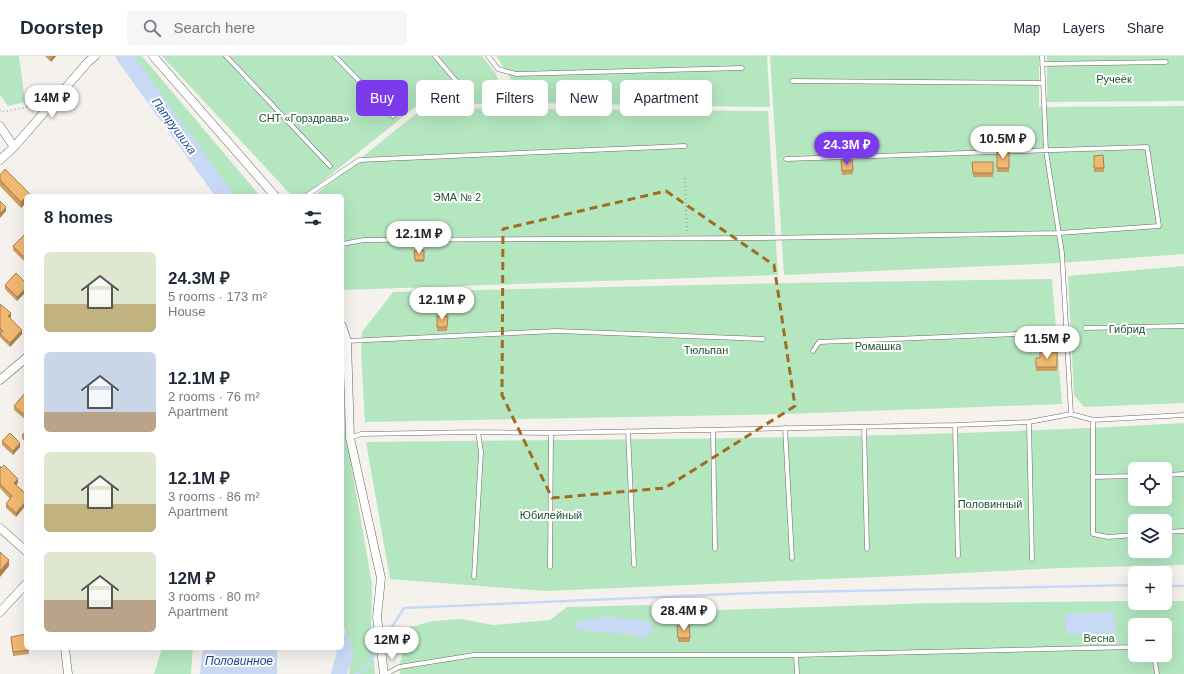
<!DOCTYPE html>
<html lang="en">
<head>
<meta charset="utf-8">
<style>
	:root { --surface:#fff; --page:#f6f6f7; --text:#1f2937; --muted:#747a83; --line:#e0e1e3; --accent:#7c3aed }
	body { margin:0; font-family:Arial,sans-serif; background:var(--page); color:var(--text); height:100vh; display:flex; flex-direction:column; font-size:15px; white-space:nowrap }
	* { box-sizing:border-box; margin:0 }
	p { font-size:13px; color:var(--muted) }
	.icon { flex:none; width:22px; height:22px; fill:none; stroke:currentColor; stroke-width:2; stroke-linecap:round; stroke-linejoin:round }
	.map { position:relative; flex:1; overflow:hidden }
	.sheet { position:absolute; left:24px; top:138px; width:320px; height:456px; display:flex; flex-direction:column; background:var(--surface); border-radius:6px; box-shadow:0 4px 16px #0002 }
	.sheet>* { flex:none }
	.banner { position:absolute; left:356px; top:24px; width:380px; height:36px; display:flex; gap:8px }
	.controls { position:absolute; left:1128px; top:406px; display:grid; gap:8px }
	.controls a { display:grid; place-items:center; width:44px; height:44px; border-radius:6px; background:var(--surface); box-shadow:0 4px 16px #0002; font-size:20px }
	.price { position:absolute; translate:-50% -34px; padding:0 9px; border-radius:14px; background:#fff; color:#222; font-size:13px; line-height:26px; filter:drop-shadow(0 1px 2px #0008) }
	.price::after { content:''; position:absolute; left:50%; top:24px; width:12px; height:9px; margin-left:-6px; background:inherit; clip-path:polygon(0 0,100% 0,50% 100%) }
	.price.current { background:var(--accent); color:#fff }
	ul { padding:0; list-style:none }
	li { display:flex; align-items:center; gap:12px; height:100px; padding:0 20px }
	li span { display:grid; place-items:center; flex:none; width:112px; height:80px; border-radius:6px; color:#555 }
	li>.icon { margin-inline-start:auto }
	span .icon { width:48px; height:48px; fill:#fffc; stroke-width:1 }
	li b { font-size:17px }
	h2 { display:flex; justify-content:space-between; align-items:center; height:48px; padding:0 20px; font-size:17px }
	.tag { padding:0 14px; border-radius:6px; background:var(--surface); box-shadow:0 4px 16px #0002; font-size:14px; line-height:36px }
	.tag.current { background:var(--accent); color:#fff }
	header { display:flex; align-items:center; gap:24px; box-sizing:border-box; height:56px; padding:0 20px; background:var(--surface); border-bottom:1px solid var(--line) }
	header strong { font-size:19px }
	nav { display:flex; gap:22px; margin-inline-start:auto; font-size:14px }
	.search { width:280px; height:36px; background:var(--page); display:flex; align-items:center; gap:10px; box-sizing:border-box; padding:0 14px; border-radius:6px; color:var(--muted); font-size:15px }
	.map>svg:first-child { display:block }
	.green { fill:#b4e7c0; fill-rule:evenodd }
	.water { fill:#c8d9f6 }
	.lines { fill:none; stroke-linecap:round; stroke-linejoin:round }
	.stream { stroke:#c8d9f6; stroke-width:2.5 }
	.river { stroke:#c8d9f6; stroke-width:16 }
	.lane-casing { stroke:#6c6863; stroke-width:5 }
	.street-casing { stroke:#6c6863; stroke-width:9 }
	.path { stroke:#9c9995; stroke-width:1.5; stroke-dasharray:1 3; stroke-linecap:butt }
	.lane { stroke:#fff; stroke-width:4 }
	.street { stroke:#fff; stroke-width:8 }
	.wall { fill:#ce9e61 }
	.shaded-wall { fill:#a8814f }
	.building { fill:#f0b871; stroke:#a8814f }
	.marked { fill:none; stroke:#9e6d21; stroke-width:3; stroke-dasharray:8 5; stroke-linejoin:round }
	.labels { text-anchor:middle; dominant-baseline:central; stroke-width:4; stroke-linejoin:round; paint-order:stroke }
	.park-label { font-size:11px; fill:#1a512d; stroke:#fff }
	.water-label { font-size:12px; font-style:italic; fill:#1a4999; stroke:#fff }
</style>
</head>
<body>
<header>
<strong>Doorstep</strong>
<div class="search"><svg class="icon" aria-label="search" viewBox="0 0 24 24"><circle cx="10" cy="10" r="6"/><path d="M15 15l6 6"/></svg>Search here</div>
<nav><a>Map</a><a>Layers</a><a>Share</a></nav>
</header>
<div class="map">
<svg width="1184" height="618" viewBox="0 0 1184 618">
	<rect width="100%" height="100%" fill="#f5f1ec"/>
	<path class="green" d="M0,0H19L25,46L8,50L0,39Z
		M128,0H142L260,140H231Z
		M162,0H482L496,18L505,48H419L304,140H292Z
		M496,0H767L770,51L527,47Z
		M770,0H1039V51L1184,50V198L1059,207L784,219Z
		M1047,0H1184V45L1047,46Z
		M423,52L768,55L778,219L342,234V140H314Z
		M1184,210V347L1084,351L1074,339L1068,220Z
		M1052,223L1062,348L787,358L365,366L361,296L362,276L393,236L787,227Z
		M342,319L347,385L372,528L371,574L375,618H349L350,611L342,555Z
		M1184,367V509L1061,512L924,519L546,535L390,523L366,386C639,383 912,383 1184,367ZM1135,413H1165V443H1135ZM1135,465H1165V495H1135Z
		M1135,545V547H1165V545H1184V618H400L399,611L410,571L433,565L461,563L493,569L550,564L567,551L650,549L661,556L935,547ZM1135,569H1165V599H1135Z
		M162,592H193L191,618H154Z"/>
	<path class="water" d="M1114,556L1117,577L1066,578L1065,558Z
		M607,560L652,566V577L643,582L627,578L574,574L577,566Z
		M203,592H277V618H200Z"/>
	<g class="lines">
		<path class="stream" d="M1165,530H1184
			M383,585L404,552L753,537L1135,529
			M355,618L365,614L379,591"/>
		<path class="river" d="M124,0L225,140
			M339,618L345,597L342,585"/>
		<defs>
			<path id="lane" d="M226,0L330,110
				M335,0L393,60
				M435,0L464,34
				M488,0L498,13L516,18L742,12
				M1042,0L1046,95L1062,197L1071,358
				M1042,8L1166,6
				M792,25L1042,27
				M306,140L359,104L685,90
				M342,188L364,184L761,182L1059,177L1159,170L1147,91L786,103
				M1085,272L1184,270
				M347,285L557,275L763,283
				M813,295L819,286L1066,276
				M1093,364V478L1108,481L1135,479
				M1029,366L1032,503
				M955,369L958,500
				M864,371L867,493
				M785,372L792,502
				M713,374L715,493
				M628,375L634,509
				M350,382L361,378L478,376L551,377L955,369L1029,366L1071,358L1093,364L1184,359
				M1165,419L1184,418
				M1093,421L1135,420
				M1165,476L1184,475
				M550,511L551,377
				M474,521L481,396L478,376
				M796,599L797,618
				M1154,599L1157,618
				M386,618L399,611L474,599H796L1135,591"/>
			<path id="street" d="M153,0L275,140
				M0,70L14,91
				M0,104L14,91L88,6L95,0
				M342,270L347,285L350,382L381,522L377,561L384,618
				M0,324L26,302
				M0,472L26,495
				M0,556L26,528
				M65,592L68,618"/>
		</defs>
		<use href="#lane" class="lane-casing"/>
		<use href="#street" class="street-casing"/>
		<path class="path" d="M0,54L1,56L32,50
			M685,122L687,176"/>
		<use href="#lane" class="lane"/>
		<use href="#street" class="street"/>
	</g>
	<path class="wall" d="M45,0H56L51,6Z
		M1009,95V116H997V96Z
		M1103,99L1104,116H1094V100Z
		M841,105L853,114V118L842,119Z
		M972,106H993V121H973Z
		M0,119L30,140L21,152L0,130Z
		M26,177V207L13,194V190Z
		M424,194V206H415L414,195Z
		M26,227L17,245L5,233V229Z
		M0,248L11,261L10,262L22,278L10,291L0,281Z
		M437,260H448L447,275H437Z
		M1057,296V315H1036V302H1040Z
		M26,336V364L14,354V350Z
		M26,375V386L22,383V379Z
		M2,385L20,391L13,399L2,389Z
		M0,410L18,427L16,429L26,437V449L16,461L6,452V448L10,443L0,432Z
		M689,569L690,586H678L677,570Z
		M11,581L29,594V598L13,600L11,585Z"/>
	<path class="shaded-wall" d="M53,0H56L51,6V2Z
		M26,141V147L21,152V146Z
		M6,151V155L0,162V158Z
		M26,232V236L17,245V241Z
		M11,257V261L8,264V260Z
		M22,274V278L10,291V287Z
		M20,387V391L13,399V395Z
		M18,423V427L14,431V427Z
		M26,445V449L16,461V457Z
		M9,504V510L0,521V515Z"/>
	<path class="building" d="M1009,95V112H997V96Z
		M1103,99L1104,112H1094V100Z
		M852,104L853,114L842,115L841,105Z
		M972,106H993V117H973Z
		M5,113L30,138L27,140H26V141L21,146L0,124V119Z
		M0,145L6,151L0,158Z
		M26,177V203L13,190Z
		M424,194V204H415L414,195Z
		M16,217L26,227V232L17,241L5,229Z
		M0,248L11,257L8,260L22,274L10,287L0,278L3,275L0,272Z
		M437,260H448L447,271H437Z
		M1040,296H1057V311H1036V302H1040Z
		M26,336V360L14,350Z
		M26,375V382L22,379Z
		M10,377L20,387L13,395L2,385Z
		M4,409L18,423L14,427L26,438V445L16,457L6,448L12,440L0,428V410L1,412Z
		M0,496L9,504L0,515Z
		M689,569L690,582H678L677,570Z
		M26,578V592H29V594L13,596L11,581Z"/>
	<path class="marked" d="M666,135L774,209L795,350L665,432L552,442L502,339L503,173Z"/>
	<g class="labels">
		<g class="park-label">
			<text x="1114" y="23">Ручеёк</text>
			<text x="304" y="62">СНТ «Горздрава»</text>
			<text x="457" y="141">ЭМА № 2</text>
			<text x="1127" y="273">Гибрид</text>
			<text x="878" y="290">Ромашка</text>
			<text x="706" y="294">Тюльпан</text>
			<text x="990" y="448">Половинный</text>
			<text x="551" y="459">Юбилейный</text>
			<text x="1099" y="582">Весна</text>
		</g>
		<g class="water-label">
			<text transform="translate(174 70) rotate(54)">Патрушиха</text>
			<text x="239" y="605">Половинное</text>
		</g>
	</g>
</svg>
<div class="controls">
<a><svg class="icon" aria-label="locate" viewBox="0 0 24 24"><circle cx="12" cy="12" r="6"/><path d="M12 2v4M12 18v4M2 12h4M18 12h4"/></svg></a>
<a><svg class="icon" aria-label="layers" viewBox="0 0 24 24"><path d="M12 4l9 5-9 5-9-5zM3 14l9 5 9-5"/></svg></a>
<a>+</a>
<a>−</a>
</div>
<b class="price" style="left:52px;top:63px">14M ₽</b>
<b class="price" style="left:1003px;top:104px">10.5M ₽</b>
<b class="price current" style="left:847px;top:110px">24.3M ₽</b>
<b class="price" style="left:419px;top:199px">12.1M ₽</b>
<b class="price" style="left:442px;top:265px">12.1M ₽</b>
<b class="price" style="left:1047px;top:304px">11.5M ₽</b>
<b class="price" style="left:684px;top:576px">28.4M ₽</b>
<b class="price" style="left:392px;top:605px">12M ₽</b>
<div class="banner">
<a class="tag current">Buy</a>
<a class="tag">Rent</a>
<a class="tag">Filters</a>
<a class="tag">New</a>
<a class="tag">Apartment</a>
</div>
<section class="sheet">
<h2>8 homes<svg class="icon" aria-label="filters" viewBox="0 0 24 24"><path d="M4 7h16M4 17h16"/><circle cx="9" cy="7" r="2"/><circle cx="15" cy="17" r="2"/></svg></h2>
<ul>
<li><span style="background:linear-gradient(#dfe7d0 65%,#c2b280 0)"><svg class="icon" aria-label="home" viewBox="0 0 24 24"><path d="M3 11l9-7 9 7M6 9v11h12V9"/></svg></span><div><b>24.3M ₽</b><p>5 rooms · 173 m²</p><p>House</p></div></li>
<li><span style="background:linear-gradient(#c9d6e8 75%,#b9a48a 0)"><svg class="icon" aria-label="home" viewBox="0 0 24 24"><path d="M3 11l9-7 9 7M6 9v11h12V9"/></svg></span><div><b>12.1M ₽</b><p>2 rooms · 76 m²</p><p>Apartment</p></div></li>
<li><span style="background:linear-gradient(#dfe7d0 65%,#c2b280 0)"><svg class="icon" aria-label="home" viewBox="0 0 24 24"><path d="M3 11l9-7 9 7M6 9v11h12V9"/></svg></span><div><b>12.1M ₽</b><p>3 rooms · 86 m²</p><p>Apartment</p></div></li>
<li><span style="background:linear-gradient(#dfe7d0 60%,#b9a48a 0)"><svg class="icon" aria-label="home" viewBox="0 0 24 24"><path d="M3 11l9-7 9 7M6 9v11h12V9"/></svg></span><div><b>12M ₽</b><p>3 rooms · 80 m²</p><p>Apartment</p></div></li>
</ul>
</section>
</div>
</body>
</html>
